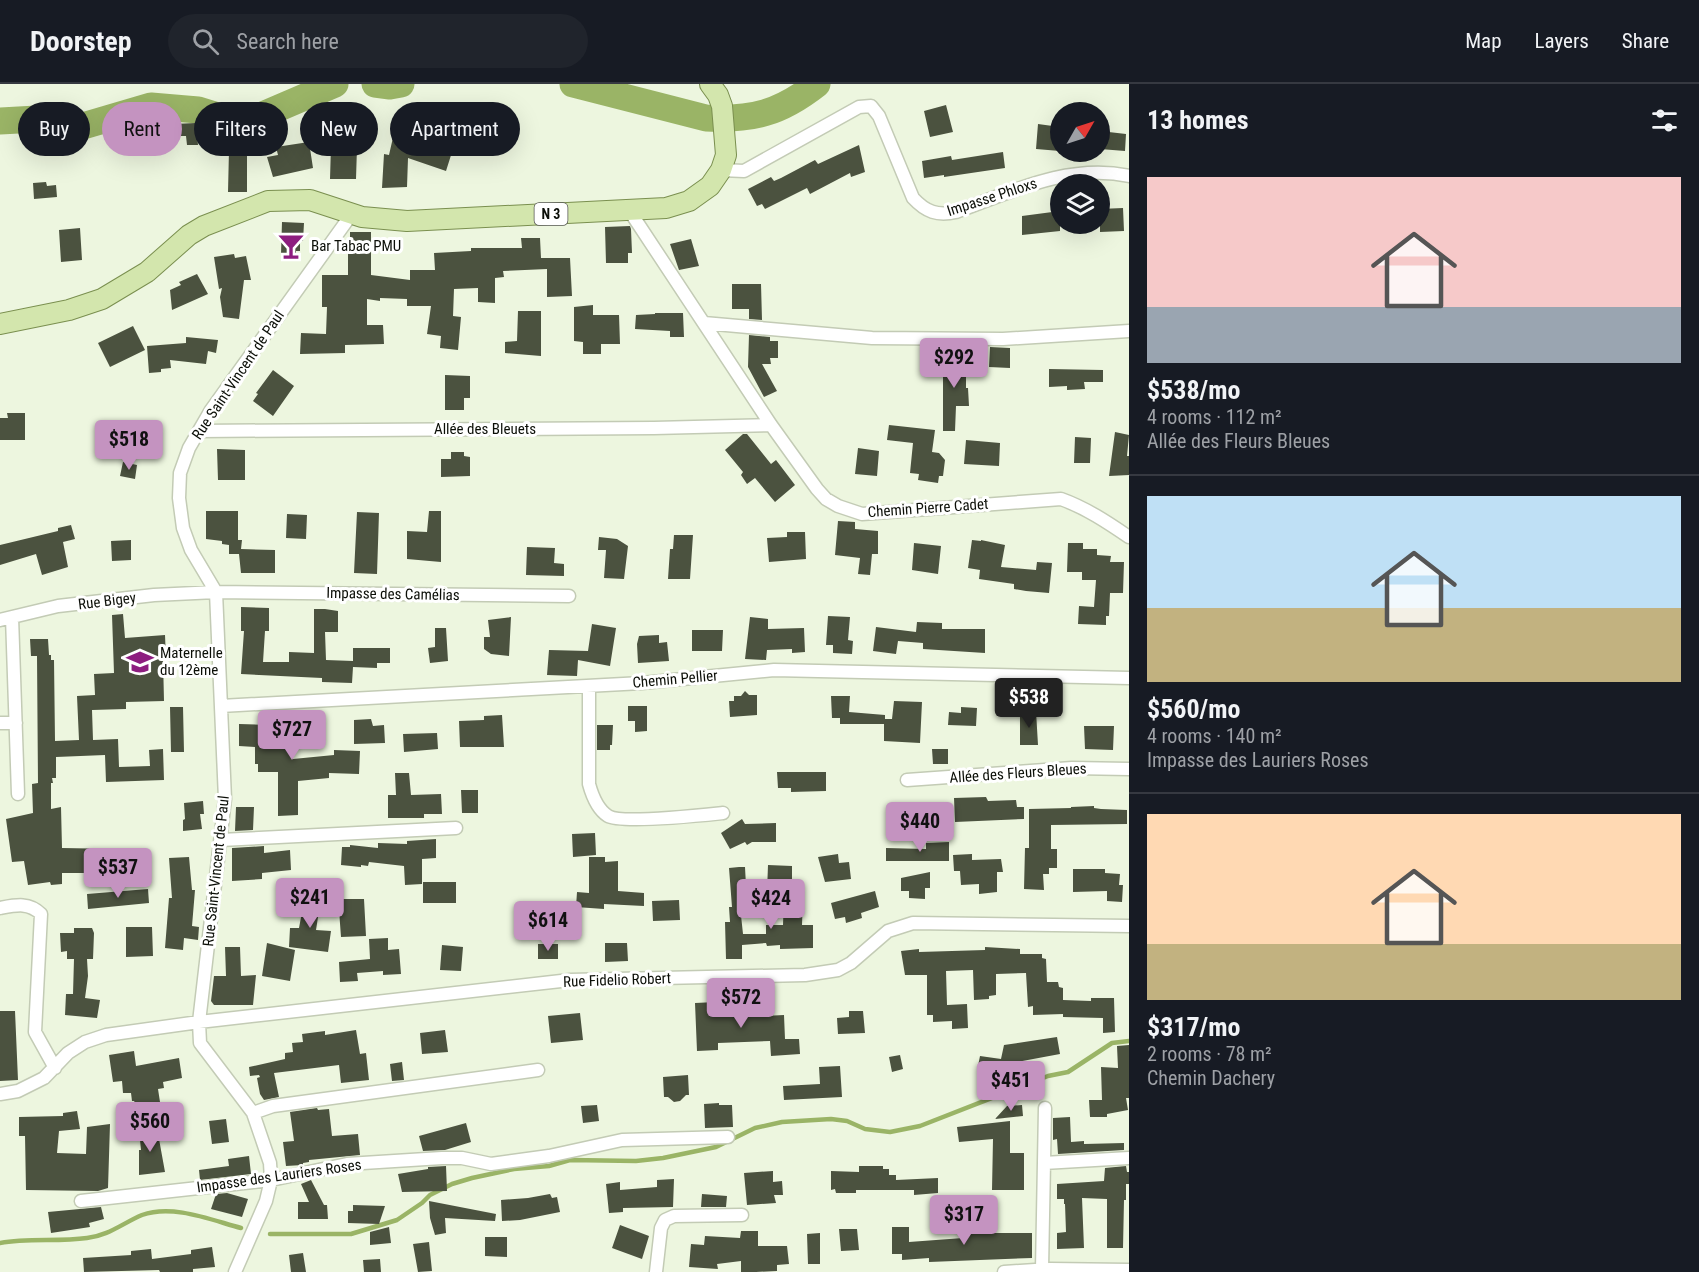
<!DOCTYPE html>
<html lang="en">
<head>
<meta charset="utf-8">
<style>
	:root { --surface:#171b24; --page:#20242c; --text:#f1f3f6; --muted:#9ea1a6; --line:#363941; --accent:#c493c0 }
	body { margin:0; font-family:"Roboto Condensed",sans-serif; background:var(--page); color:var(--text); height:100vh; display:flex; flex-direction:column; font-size:22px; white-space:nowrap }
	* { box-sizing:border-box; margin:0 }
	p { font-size:20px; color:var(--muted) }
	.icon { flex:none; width:33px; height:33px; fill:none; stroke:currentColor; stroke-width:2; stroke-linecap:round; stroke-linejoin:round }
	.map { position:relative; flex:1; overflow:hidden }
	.side { display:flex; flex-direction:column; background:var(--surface); width:570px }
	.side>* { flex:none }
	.hud { position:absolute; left:18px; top:18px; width:570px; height:54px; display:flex; gap:12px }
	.needle { width:39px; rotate:51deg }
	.buttons { position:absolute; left:1050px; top:18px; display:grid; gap:12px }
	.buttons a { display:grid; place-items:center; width:60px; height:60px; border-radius:50%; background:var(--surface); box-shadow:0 6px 24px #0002; font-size:30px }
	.price { position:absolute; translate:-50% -51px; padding:0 14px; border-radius:6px; background:var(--accent); color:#111; font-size:20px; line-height:39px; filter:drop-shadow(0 2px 3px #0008) }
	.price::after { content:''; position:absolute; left:50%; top:36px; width:18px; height:14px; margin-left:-9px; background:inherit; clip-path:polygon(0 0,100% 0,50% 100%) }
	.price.selected { background:#222; color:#fff }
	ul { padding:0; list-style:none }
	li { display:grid; align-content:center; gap:12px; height:318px; padding:0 18px }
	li+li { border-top:2px solid var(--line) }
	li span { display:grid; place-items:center; height:186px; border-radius:0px; color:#555 }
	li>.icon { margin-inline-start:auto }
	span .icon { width:108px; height:108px; fill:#fffc; stroke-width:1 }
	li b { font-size:26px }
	h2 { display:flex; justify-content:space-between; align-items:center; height:72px; padding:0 18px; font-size:26px }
	.pill { padding:0 21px; border-radius:27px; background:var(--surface); box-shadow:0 6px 24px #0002; font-size:21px; line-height:54px }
	.pill.selected { background:var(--accent); color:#111 }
	header { display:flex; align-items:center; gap:36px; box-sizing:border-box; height:84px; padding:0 30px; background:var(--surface); border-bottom:2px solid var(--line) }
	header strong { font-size:28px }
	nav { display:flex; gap:33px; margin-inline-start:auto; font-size:21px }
	.search { width:420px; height:54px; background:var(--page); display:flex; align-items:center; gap:15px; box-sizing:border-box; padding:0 21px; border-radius:33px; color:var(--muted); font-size:22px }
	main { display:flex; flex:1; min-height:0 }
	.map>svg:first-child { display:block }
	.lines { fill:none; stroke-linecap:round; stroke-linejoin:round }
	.stream { stroke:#9ab466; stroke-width:4.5 }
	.river { stroke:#9ab466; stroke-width:27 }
	.building { fill:#4b523f }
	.minor-casing { stroke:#c3cbb5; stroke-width:15 }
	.primary-casing { stroke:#7a8f4f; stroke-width:22 }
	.minor { stroke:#fff; stroke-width:12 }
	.primary { stroke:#d3e6ad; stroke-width:20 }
	.labels { text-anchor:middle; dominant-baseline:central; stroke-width:6; stroke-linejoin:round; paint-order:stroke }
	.shield { fill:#fff; stroke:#545651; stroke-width:1.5 }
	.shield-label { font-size:14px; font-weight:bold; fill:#0b0e07 }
	.street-label { font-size:15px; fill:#0b0e07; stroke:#fff }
	.poi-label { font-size:15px; fill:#0b0e07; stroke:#fff; text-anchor:start }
</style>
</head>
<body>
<header>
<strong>Doorstep</strong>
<div class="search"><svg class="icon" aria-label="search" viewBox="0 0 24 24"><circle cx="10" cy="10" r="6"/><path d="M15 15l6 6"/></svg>Search here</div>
<nav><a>Map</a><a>Layers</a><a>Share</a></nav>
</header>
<main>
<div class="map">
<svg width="1129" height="1188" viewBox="0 0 1129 1188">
	<rect width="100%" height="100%" fill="#edf6df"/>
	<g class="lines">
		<path class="stream" d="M270,1150H351L397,1136L422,1119L430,1111L452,1100L472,1094L514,1085L549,1082L570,1076L636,1077L663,1074L716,1063L755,1044L782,1038L831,1035L847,1037L865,1045L890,1048L920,1042L1048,992L1068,988L1112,959L1129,957
			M0,1159C29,1154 58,1158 87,1154C108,1152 123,1139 142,1131C173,1120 211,1136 241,1144"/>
		<path class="river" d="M375,0L390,2L401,0
			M573,0L706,34C753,36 780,29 817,0
			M0,37L37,35L83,42L151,22L198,26L230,36L253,35L335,0"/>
	</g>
	<path class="building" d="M946,21L953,48L930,53L924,27Z
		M397,36L423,43L424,39L458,49L446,87L408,74L407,103L382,104L384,70L389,71Z
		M196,39L198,61H187L186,52H174L173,40Z
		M1038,40L1060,43V67L1036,65Z
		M1100,47L1126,50L1125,67L1100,65Z
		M350,51L349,62L357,63L356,95H330L331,62H334L335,53Z
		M309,58L313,84L273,93L267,73L278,71L276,63Z
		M859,61L865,88L851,93L850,89L810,110L807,104L765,125L762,120L757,122L748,105L771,93L774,97L781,94L815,76L818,80Z
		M229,66H247V108H228Z
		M1003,68L1005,84L944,93V91L924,94L922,77L951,72L952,76Z
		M46,98L47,102L56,101L57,113L34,115L33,99Z
		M1123,124L1124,147L1100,148V125Z
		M1060,127V147L1022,151V132Z
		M282,138L304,139L303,157H300V167H296V171L281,170Z
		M630,142L631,145L632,169H628V179H606L605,143Z
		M80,144L82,176L61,178L59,146Z
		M350,148H371V191L410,196V186H435L434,169L471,167V164H522L521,154H540L541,174H570L572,212L547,213V185L503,187L504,193L495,194V219L478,218V204L454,205L453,232L461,233L458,266L440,264L441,252L427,250L431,222H407V215L380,214V217L367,215V241H383L384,260L345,261V269L300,270L301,249L326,250L327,223H322V191H348V156H350Z
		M691,155L699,182L679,186L670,160Z
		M234,170L235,174L246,172L251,196H244L239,235L223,233L220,213L222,204L219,205L214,173Z
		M197,190L208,210L172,226L170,206L181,201L179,198Z
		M732,200H761L762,236L749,235V225H732Z
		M593,221V231H619L620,260H601V270H583V258L574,257V223Z
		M518,227H541V272L505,269V258L517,257Z
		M655,229H683L684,253H670V247L635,245L636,231L655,230Z
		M133,242L145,266L110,283L98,259Z
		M749,251L770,253V257H778V274H770L771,280H762L777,307L764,313L748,283Z
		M186,253L218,256L216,269L208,267L206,280L170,276L171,284L161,285V288L149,289L147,262L186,259Z
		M990,263L1010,264V284L989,283Z
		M943,272L966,273V304H968L969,322H956L955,347H943Z
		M1049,285L1103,286V298H1084L1085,305L1067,306V302L1049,303Z
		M273,286L294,302L273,332L253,317L258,310L256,309Z
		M445,291L470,292V314H464V326H445Z
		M7,329H25V356H0V334H8Z
		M889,341L935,346L932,368L939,369L945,376L943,392H939L938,399L918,396L919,390L910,389L913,359L887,356Z
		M1115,348L1129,351L1127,372H1129V391L1109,392Z
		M743,350H747L771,380L776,376L795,401L775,418L755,394L747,400L741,391L743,388L725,366Z
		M1075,353L1091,354L1090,379H1074Z
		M966,356L1000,359L999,382L964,380Z
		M858,364L879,367L877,392L855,390Z
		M217,365L245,366V396H218Z
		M451,368H464V372L470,373V392L441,393V375H451Z
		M123,378L137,381L135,395L120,392Z
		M206,427H238V456H242L241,465L275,466V489H241L239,470H229V461L222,460V457L206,455Z
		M429,427H441V478L407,475V447L427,448Z
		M357,428L379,429L377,490L354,489Z
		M287,430L307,431L306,455L286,454Z
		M838,437L855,438V445L878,447V470H872L870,491L858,490L860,474L835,471Z
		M71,441L75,455L63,458L68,483L42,491L36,470L0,481V461L58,447V444Z
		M787,448H805L806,475L769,478L767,454L787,453Z
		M674,451H693L690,495H668L670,465H673Z
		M599,453L617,455L628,462L624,495L604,494L606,466H598Z
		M131,456V476L112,477L111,457Z
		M972,456L981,457V456L1005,461L1001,483L1036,486L1037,478L1052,479L1049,509L1026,507L1014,505V500L979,495L980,486L968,484Z
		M914,459L941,462L938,490L912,486Z
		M1068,459H1083V465H1097V471L1111,472L1110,478H1124L1123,509H1110L1109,532H1106V541L1078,540L1079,522L1094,523L1096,496H1082V488H1067Z
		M527,463L555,464L554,479L564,480V492L526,491Z
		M241,523L269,524V547H265L263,578H289V568L314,569V525H325L338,527V548H325L326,576L353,577V564H390V579H377V584L353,583L352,599L322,598V594L241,590L244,547H241Z
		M123,530L125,554L165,551L166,575H163L164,617L126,618V625L92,626L93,656L118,655L119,683L150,682L149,666L163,665L164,696L106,698L105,671L56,673V694H52L53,699H51V725L61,723L62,764L119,765V779L114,778L113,789H62V800L51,801L50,798L28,801L24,777L12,778L6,735L33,729L32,700L38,699L37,572H31L30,555H48L49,571H51V576H54L55,657L79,656L77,612L95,611L94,590L114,589L112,531Z
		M828,532L850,533L848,556L853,557L852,570L833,569V561H826Z
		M511,533L509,572L491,570L484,565V553H490L488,536Z
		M750,533L768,535V545L804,544L805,568L792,569V565L767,566L766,576L745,575Z
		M917,538L942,539V545H985V569L923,565V559L898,557L896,570L873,567L876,543L916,548Z
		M592,540L616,544L610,582L578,576L577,592L547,591L549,566L588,567Z
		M435,544H446L448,577L430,579L428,564L435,563Z
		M692,546H723L722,567H692Z
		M659,551V559L667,558L669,577L638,579L637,560L639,552Z
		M745,607L749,611H757V631L730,633L729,617H734V612H741Z
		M831,612H850L849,628L885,631V635H892L894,617L922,618L920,659L884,657V640H840V634H832Z
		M628,622H647V647L635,648V637H628Z
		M170,623H183L184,668H171Z
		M961,623L977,624L976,642L948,641L949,628L961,629Z
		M1036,627L1038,661H1020V628Z
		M502,631L504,663H460L459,637L484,636V632Z
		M290,635L293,675L334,671V666L360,667L359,690L329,689V694L298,697V731L278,732V688H258V680H255V663L239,662V640L267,641V637Z
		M371,635L373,642L384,641L385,659L354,660V636Z
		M597,641H613L612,661H610V666H597Z
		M1084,642H1114L1113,666L1085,665Z
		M437,649L438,665L404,668L403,650Z
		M932,665H948V680H933Z
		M777,688H826V707L791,708V704H778Z
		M395,689H409L411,711L441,710L442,730H424V734H388V711H396Z
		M461,706H478V729H462Z
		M986,713L988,717L1016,716L1017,723H1024V735L955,738L954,714Z
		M203,717L204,730H200L202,745L183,747V736L185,735L184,719Z
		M1094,722V724L1101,725L1127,726V740L1051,741V765H1057V784H1049V790H1043L1044,806L1024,805L1025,764H1029V725L1071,724V723Z
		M236,723H254L253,746L235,747Z
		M742,735L745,740L776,739V758H752L747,761L745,758L730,765L721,749Z
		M595,749L596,771L573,773L572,750Z
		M436,755V774L422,775V800L405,801L404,782L369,778L368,782L361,781V783L341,781L342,763H350V761L378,764V759L407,760V757Z
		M949,758V777H886V764L926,765V759Z
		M264,762V769L290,766L291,786L262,789V795L232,797V764Z
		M838,770L839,779L849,778L851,795L825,798L818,773Z
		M972,770V776L1001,775L1003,788H997V808L979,810V800L961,801L960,787H954L953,771Z
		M189,773L192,806H195L192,842L199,843L198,856L184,854L183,866L165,864L169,814H172L169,774Z
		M589,773H605V778L618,777V807L644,809V822L604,820V825L576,823L577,808L589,809Z
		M768,781L792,782V808H767Z
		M739,783H745L747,821L732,823L729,784Z
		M1073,785H1105V789L1120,790L1119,801H1123L1122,818L1107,817V807L1073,808Z
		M930,788V804H925V815L909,814V807H901V794Z
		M423,798H456V819H423Z
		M148,805L149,819L88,825L87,810Z
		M875,807L879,823L861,829L862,834L846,839L845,833L835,835L831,819Z
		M784,811H803L802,841H813V864L780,865V861L767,862L766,859L742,861V875H726L725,838H730L729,823L740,822L743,850H766V841H783Z
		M305,812L321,814L316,846L331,847L328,868L289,863L290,844H299Z
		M343,815H364L366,852L341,853L339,826L343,825Z
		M679,816L680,836L653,837L652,817Z
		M126,843H152L153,872L126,873Z
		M74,844H92L94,849L93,875H87L88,892L85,914L100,916L97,934L65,931L66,910H73L74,875H67V867L61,868L60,849H74Z
		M388,854V866L399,865L401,890L383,891V887L357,889L358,897L340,898L339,878L370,875L369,855Z
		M267,859L295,866L290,897L262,892Z
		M605,859H627L628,877L605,878Z
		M538,860H558V875H538Z
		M442,861L463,863L461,887L440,886Z
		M225,863H240L241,892L256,891L253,921H214L211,917L214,892H226Z
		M985,863L1020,865V870H1042V874L1046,875L1047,898H1058L1059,903L1063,904V916L1091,917V914H1114L1115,948L1103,949V934L1063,933V930L1033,931V922L1028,923L1026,889L996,890V911L989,912V915L974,916L973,886L946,887L947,921L967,920L968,944L952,945V937L933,938V931H927V891H905L901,867L919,865V868L985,866Z
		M716,918V925L763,923L764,932L784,931L785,955H799L800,970L771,972L770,957L718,959V966L697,967L695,919Z
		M0,927H15L18,996L0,997Z
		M849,927H863L865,949L838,950L837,934L849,933Z
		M580,929L583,956L551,959L548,932Z
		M356,946L360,970L366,969L369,996L341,999L339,981L274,989L279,1013L264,1016L260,1010L257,994L260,993L259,991L250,992L249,983L285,975V969L293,968L292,959L303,958L302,950L325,947V951Z
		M445,946L448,968L422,970L420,949Z
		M1057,953L1060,970L1017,978L1015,994L991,989L988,1012L978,1011L980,987H977L980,972L1001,975L1004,961Z
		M1129,961V1014H1126L1128,1026L1107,1030V1033H1090L1089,1016H1102L1101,983L1118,984L1117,962Z
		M134,967L136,982L179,974L182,994L163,998L164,1004L158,1005L160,1018L150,1019L152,1033L139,1025L134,1017H132L131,1009H123L122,997L113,998L109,971Z
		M900,971L903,985L892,988L889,973Z
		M402,978L404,996L392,997L390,980Z
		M840,982L842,1013L784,1016L783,1002L820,1000L819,983Z
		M688,991L689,1011H686L680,1017L674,1018L668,1013H664L663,993Z
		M719,1019V1021H732L733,1043L705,1044L704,1020Z
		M597,1021L599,1037L583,1039L581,1022Z
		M1022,1021L1023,1032L995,1035L1007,1022Z
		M317,1024L318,1026L329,1025L332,1052L358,1050L360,1071L309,1076V1078L303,1079V1081L286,1082L283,1058L294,1057L290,1028Z
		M77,1027L80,1045L59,1047L57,1069L86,1070L87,1043L110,1040L108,1104L98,1107L26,1106L25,1052H19V1033L63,1032V1029Z
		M1070,1033L1071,1058L1084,1057V1060L1124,1059V1066L1058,1070L1057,1055L1053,1056V1034Z
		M226,1035L229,1058L212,1060L209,1037Z
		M1010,1037V1069H1024V1106H992L993,1055L959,1058L957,1043Z
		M466,1039L471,1058L445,1066L423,1067L419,1052Z
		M157,1044L165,1088L139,1091V1066H141L139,1046Z
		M249,1072L251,1090L200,1096L199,1086L229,1082L228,1075Z
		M446,1082L447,1107L402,1108L398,1090L428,1085V1083Z
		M859,1082H883V1085H889V1091H896V1096L938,1094V1109L914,1111V1106H856V1109H836L835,1105L831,1106V1087L859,1088Z
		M1126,1082L1127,1088H1129V1100H1126V1116H1124L1123,1164H1107V1115L1082,1114L1084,1164L1057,1165V1149L1066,1148L1065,1120H1064V1115H1057V1100L1104,1097L1105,1084Z
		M773,1087V1098L782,1097L783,1111H774L776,1119L747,1121L744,1089Z
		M674,1095L673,1123L623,1124V1128L609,1129L606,1100L620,1098V1106L657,1103V1096Z
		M311,1096L324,1121H327L328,1135H298V1118H309L301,1100Z
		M227,1109L248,1115L242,1133L211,1125L216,1110Z
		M550,1110L552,1114L557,1113L560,1128L520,1136L502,1137L501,1116L528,1114Z
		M702,1110L727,1112L726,1123H701Z
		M429,1117L496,1130L495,1137L445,1134L446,1149L435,1151L430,1134Z
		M353,1121L385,1122L379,1140L348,1139V1127H353Z
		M101,1123L104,1135L89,1139L90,1143L51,1149L48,1128Z
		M980,1138L981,1149H1032V1174L929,1178V1174L902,1176V1170H892V1143H909V1158L963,1154L962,1139Z
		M620,1141L649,1152L642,1175L612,1164Z
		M389,1143L391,1159L370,1161V1148Z
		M839,1145H857L859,1166L841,1167Z
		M741,1147H758V1162H787L789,1180L777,1181V1187L756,1188H741V1177L717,1180L718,1185L689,1183L691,1160L704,1161L705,1152L740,1154Z
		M820,1149V1180H808L807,1150Z
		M485,1153H507V1173L485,1172Z
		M429,1158L432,1187L418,1188L413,1160Z
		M212,1163L215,1183L193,1185V1188H160L159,1186L84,1188L83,1174L131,1171V1167L151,1165L152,1175L191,1170V1166Z
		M303,1169L306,1188H291L289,1171Z
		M380,1175L381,1188H364L363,1176Z"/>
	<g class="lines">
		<defs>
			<path id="minor" d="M721,86L744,87L859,23L871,22L879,32L913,114C926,128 937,132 956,128C1011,108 1069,79 1129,92
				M629,126L771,341L817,405L826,415L838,422L862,430L1061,415C1086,424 1107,438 1129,453
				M704,239L872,254L1003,255L1129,247
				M199,347L654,344L771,341
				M12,533L18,710
				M0,536L58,522L154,511L216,508L569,512
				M589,602V700C592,711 597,725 608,732C621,740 704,731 723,729
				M221,622L642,599L774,586L1129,594
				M0,639H16
				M907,696L1072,684L1129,685
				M221,756L456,744
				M0,824C16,821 29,818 41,830L35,948L55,984
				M0,1010L18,1007L44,994L68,969L85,958L106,951L199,938L570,896L805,891L838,886L851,879L888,847L913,839L1129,842
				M253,1029L273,1022L538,986
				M1044,1079L1129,1074
				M81,1117L271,1096L347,1080L442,1074H462L491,1080L549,1072L622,1056L728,1053
				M1042,1185L1045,1024
				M235,1188L266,1117L271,1096L270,1079L253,1029L200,959L199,938L225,715L216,508L191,466L183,444L179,414L180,389L189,364L211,326L351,131
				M656,1188L661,1144L665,1136L674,1132L742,1131
				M1004,1188L1050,1185L1129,1186"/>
			<path id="primary" d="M0,240L69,226L102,215L147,188L189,151L204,142L268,117L310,116L362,133L407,137L666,124L689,117L710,102L721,86L726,71L722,22L718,11L710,0"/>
		</defs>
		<use href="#minor" class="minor-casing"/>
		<use href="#primary" class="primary-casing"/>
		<use href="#minor" class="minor"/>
		<use href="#primary" class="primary"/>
	</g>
	<defs>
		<symbol id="bar-bare" viewBox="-9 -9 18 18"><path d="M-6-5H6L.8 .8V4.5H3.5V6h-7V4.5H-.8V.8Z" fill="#8d1d7f" stroke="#fff" stroke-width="2.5" paint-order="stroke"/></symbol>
		<symbol id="school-bare" viewBox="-9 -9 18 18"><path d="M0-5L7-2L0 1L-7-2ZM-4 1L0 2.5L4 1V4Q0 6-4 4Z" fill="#8d1d7f" stroke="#fff" stroke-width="2.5" paint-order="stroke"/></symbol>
	</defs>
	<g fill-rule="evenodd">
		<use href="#bar-bare" x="272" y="143" width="38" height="38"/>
		<use href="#school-bare" x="121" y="559" width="38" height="38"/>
	</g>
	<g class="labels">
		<rect class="shield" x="534.5" y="119" width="33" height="22" rx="4.5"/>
		<g class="shield-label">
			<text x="551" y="130">N 3</text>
		</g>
		<g class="street-label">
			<text transform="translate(992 113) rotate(-18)">Impasse Phloxs</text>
			<text transform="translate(238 291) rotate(-56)">Rue Saint-Vincent de Paul</text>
			<text x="485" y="345">Allée des Bleuets</text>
			<text transform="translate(928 424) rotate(-4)">Chemin Pierre Cadet</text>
			<text transform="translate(393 510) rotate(1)">Impasse des Camélias</text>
			<text transform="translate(107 517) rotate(-7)">Rue Bigey</text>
			<text transform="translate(675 595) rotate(-5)">Chemin Pellier</text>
			<text transform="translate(1018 689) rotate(-4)">Allée des Fleurs Bleues</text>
			<text transform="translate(216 787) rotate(-84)">Rue Saint-Vincent de Paul</text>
			<text transform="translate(617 896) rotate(-2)">Rue Fidelio Robert</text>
			<text transform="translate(279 1092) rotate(-8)">Impasse des Lauriers Roses</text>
		</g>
		<g class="poi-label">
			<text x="311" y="162">Bar Tabac PMU</text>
			<text x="160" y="569">Maternelle<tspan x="160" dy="17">du 12ème</tspan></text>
		</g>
	</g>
</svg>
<div class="buttons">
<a><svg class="needle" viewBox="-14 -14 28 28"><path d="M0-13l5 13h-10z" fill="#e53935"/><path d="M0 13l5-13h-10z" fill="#9ea1a6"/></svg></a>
<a><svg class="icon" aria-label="layers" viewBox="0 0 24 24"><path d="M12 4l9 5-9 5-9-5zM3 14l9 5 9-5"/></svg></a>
</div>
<b class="price" style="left:954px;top:305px">$292</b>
<b class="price" style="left:129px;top:387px">$518</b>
<b class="price selected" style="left:1029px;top:645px">$538</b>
<b class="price" style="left:292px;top:677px">$727</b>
<b class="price" style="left:920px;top:769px">$440</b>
<b class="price" style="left:118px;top:815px">$537</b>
<b class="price" style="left:310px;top:845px">$241</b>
<b class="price" style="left:771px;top:846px">$424</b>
<b class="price" style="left:548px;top:868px">$614</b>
<b class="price" style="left:741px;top:945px">$572</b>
<b class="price" style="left:1011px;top:1028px">$451</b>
<b class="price" style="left:150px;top:1069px">$560</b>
<b class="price" style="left:964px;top:1162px">$317</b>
<div class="hud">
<a class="pill">Buy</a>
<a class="pill selected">Rent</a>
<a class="pill">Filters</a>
<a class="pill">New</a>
<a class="pill">Apartment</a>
</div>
</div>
<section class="side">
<h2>13 homes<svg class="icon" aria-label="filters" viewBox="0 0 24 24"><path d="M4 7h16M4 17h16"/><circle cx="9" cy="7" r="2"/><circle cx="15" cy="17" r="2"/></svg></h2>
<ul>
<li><span style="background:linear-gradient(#f6c9c9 70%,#9aa5b1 0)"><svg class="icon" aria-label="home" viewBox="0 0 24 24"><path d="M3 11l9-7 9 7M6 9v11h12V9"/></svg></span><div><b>$538/mo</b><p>4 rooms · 112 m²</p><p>Allée des Fleurs Bleues</p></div></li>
<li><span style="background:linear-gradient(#bfe0f5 60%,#c2b280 0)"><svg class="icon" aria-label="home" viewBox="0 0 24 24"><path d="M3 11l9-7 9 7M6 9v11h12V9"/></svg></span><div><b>$560/mo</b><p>4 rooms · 140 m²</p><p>Impasse des Lauriers Roses</p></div></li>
<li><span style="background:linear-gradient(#ffd9b3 70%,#c2b280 0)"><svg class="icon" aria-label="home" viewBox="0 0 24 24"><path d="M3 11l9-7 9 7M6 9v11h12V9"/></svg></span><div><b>$317/mo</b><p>2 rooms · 78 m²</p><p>Chemin Dachery</p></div></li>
</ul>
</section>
</main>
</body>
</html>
